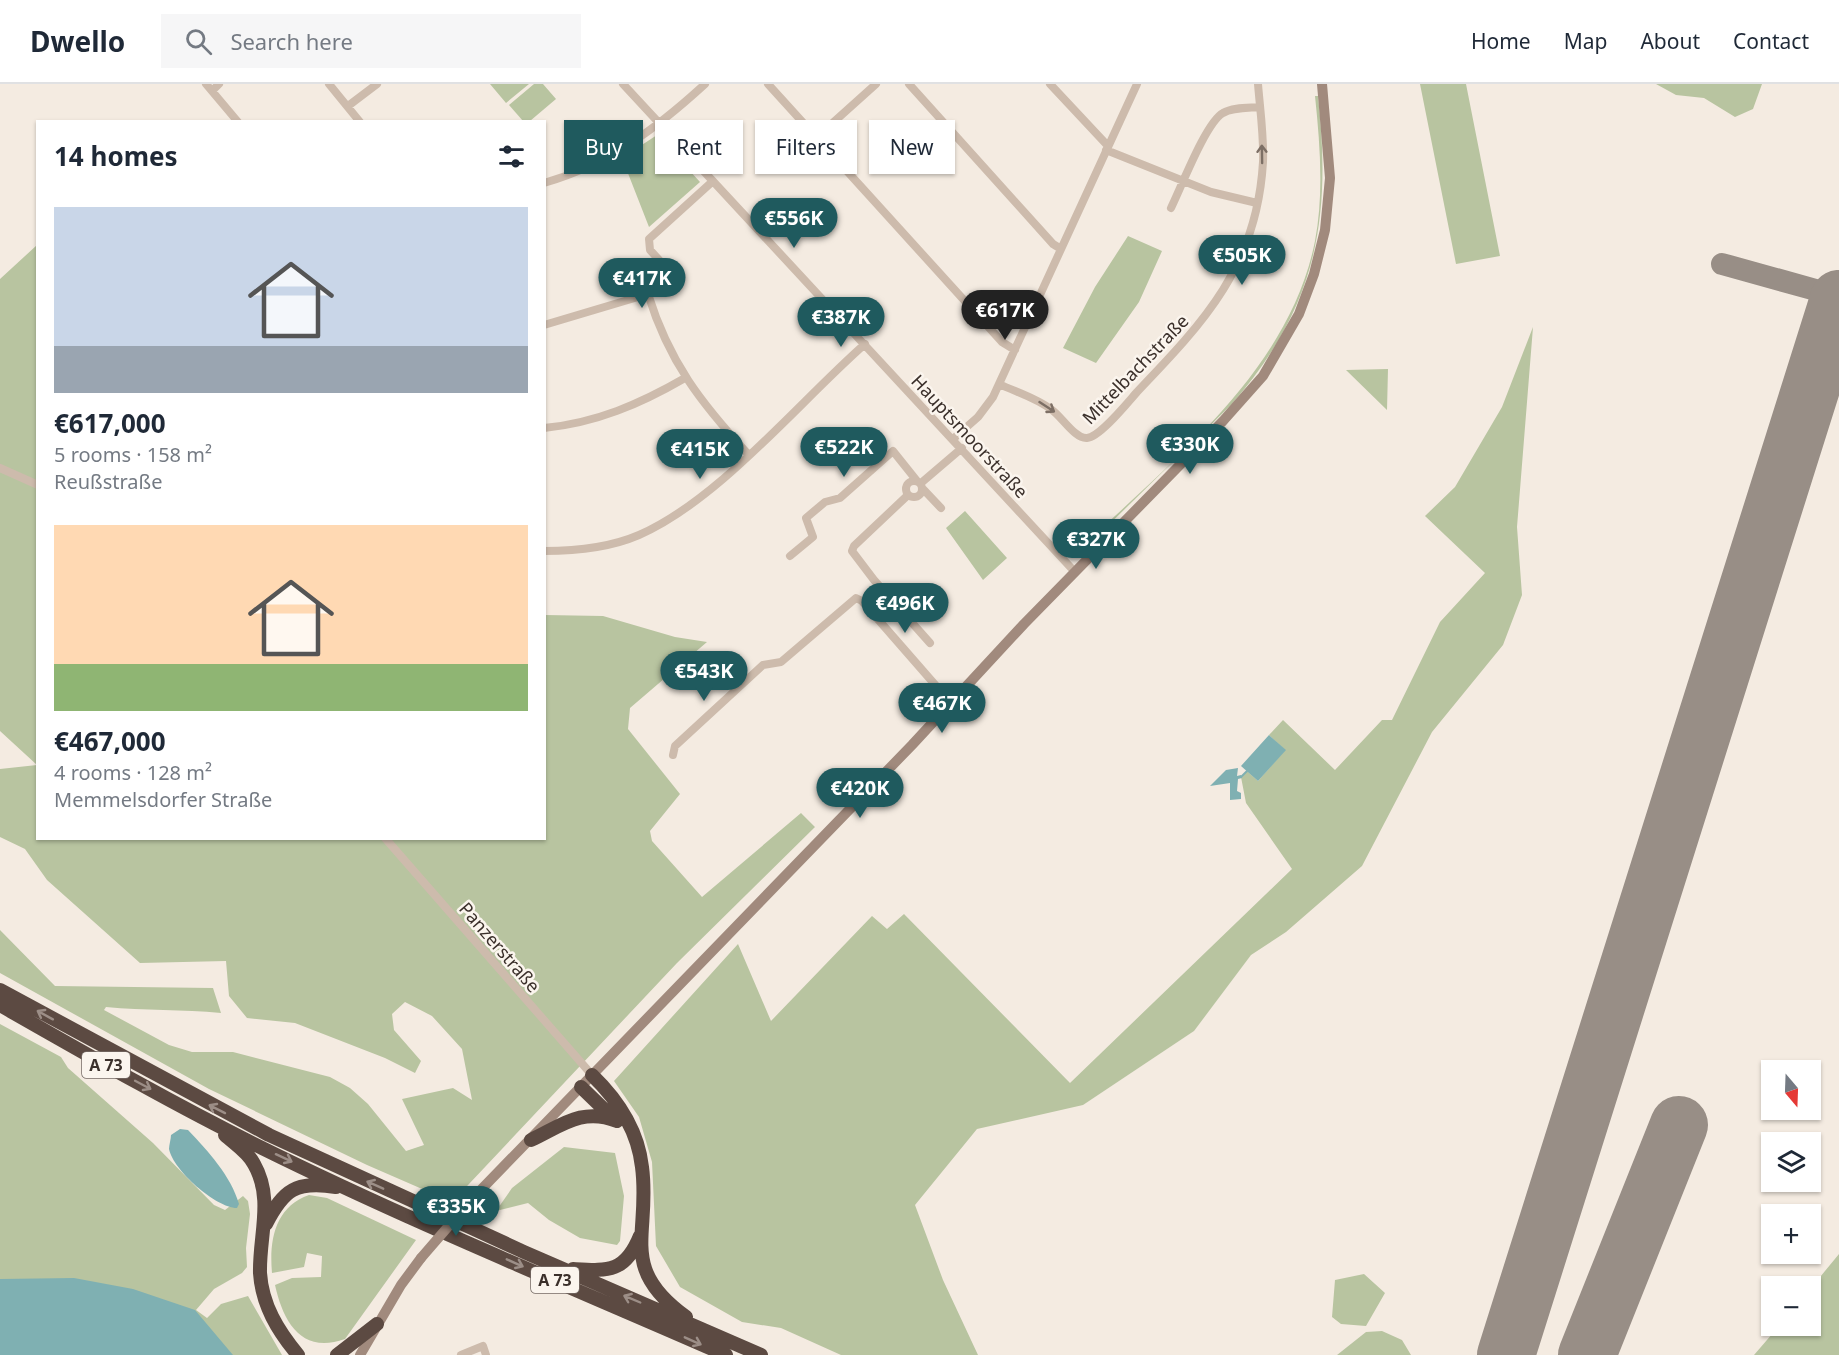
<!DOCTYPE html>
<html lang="en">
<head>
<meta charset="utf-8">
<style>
	:root { --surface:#fff; --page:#f6f6f7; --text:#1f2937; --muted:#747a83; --line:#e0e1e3; --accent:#1f5a5e }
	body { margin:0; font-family:"Noto Sans",sans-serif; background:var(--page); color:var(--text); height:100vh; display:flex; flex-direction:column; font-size:22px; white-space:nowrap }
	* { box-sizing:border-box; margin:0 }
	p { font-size:20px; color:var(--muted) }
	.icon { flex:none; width:33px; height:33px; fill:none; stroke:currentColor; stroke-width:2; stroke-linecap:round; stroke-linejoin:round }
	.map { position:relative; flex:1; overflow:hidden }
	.panel { position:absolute; left:36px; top:36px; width:510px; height:720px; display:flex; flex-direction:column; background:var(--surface); border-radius:0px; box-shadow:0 2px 4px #0004 }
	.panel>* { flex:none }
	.banner { position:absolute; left:564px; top:36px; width:570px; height:54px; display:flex; gap:12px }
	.needle { width:39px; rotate:161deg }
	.buttons { position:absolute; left:1761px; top:976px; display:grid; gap:12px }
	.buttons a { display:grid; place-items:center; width:60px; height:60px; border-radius:0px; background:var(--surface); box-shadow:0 2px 4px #0004; font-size:30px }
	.price { position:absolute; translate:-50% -51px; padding:0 14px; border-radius:21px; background:var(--accent); color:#fff; font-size:20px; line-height:39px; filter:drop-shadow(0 2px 3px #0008) }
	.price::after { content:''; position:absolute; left:50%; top:36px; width:18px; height:14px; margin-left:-9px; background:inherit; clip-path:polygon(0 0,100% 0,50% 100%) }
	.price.on { background:#222; color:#fff }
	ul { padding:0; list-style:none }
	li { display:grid; align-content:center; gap:12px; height:318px; padding:0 18px }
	li span { display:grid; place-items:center; height:186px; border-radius:0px; color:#555 }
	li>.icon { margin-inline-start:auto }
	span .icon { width:108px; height:108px; fill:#fffc; stroke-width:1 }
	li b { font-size:26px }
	h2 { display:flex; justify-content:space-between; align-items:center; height:72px; padding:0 18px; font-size:26px }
	.pill { padding:0 21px; border-radius:0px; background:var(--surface); box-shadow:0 2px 4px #0004; font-size:21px; line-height:54px }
	.pill.on { background:var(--accent); color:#fff }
	header { display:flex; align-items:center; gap:36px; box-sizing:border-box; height:84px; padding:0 30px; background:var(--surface); border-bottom:2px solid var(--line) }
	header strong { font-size:28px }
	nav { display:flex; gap:33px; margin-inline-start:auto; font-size:21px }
	.search { width:420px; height:54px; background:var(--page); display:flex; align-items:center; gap:15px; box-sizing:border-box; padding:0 21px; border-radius:0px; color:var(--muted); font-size:22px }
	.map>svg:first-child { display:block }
	.green { fill:#b8c4a0 }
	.water { fill:#7fb0b2 }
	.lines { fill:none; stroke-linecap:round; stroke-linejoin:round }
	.stream { stroke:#7fb0b2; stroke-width:2 }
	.taxiway { stroke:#988e86; stroke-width:22 }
	.runway { stroke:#988e86; stroke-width:58 }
	.street { stroke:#cdbbac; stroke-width:8 }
	.secondary { stroke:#a18a7d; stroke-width:10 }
	.highway { stroke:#5c4a42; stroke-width:14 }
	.secondary-bridge { stroke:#a18a7d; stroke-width:10 }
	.oneway { stroke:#7d6f65 }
	.oneway2 { stroke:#9c8e87 }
	.labels { text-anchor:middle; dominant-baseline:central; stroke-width:5; stroke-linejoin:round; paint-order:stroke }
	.shield { fill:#fbf5ee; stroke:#756b66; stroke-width:1.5 }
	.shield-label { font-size:16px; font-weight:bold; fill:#3b302b }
	.street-label { font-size:18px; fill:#3b302b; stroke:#fbf5ee }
</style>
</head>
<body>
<header>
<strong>Dwello</strong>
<div class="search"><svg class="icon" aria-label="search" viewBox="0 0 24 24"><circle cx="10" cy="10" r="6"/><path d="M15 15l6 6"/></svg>Search here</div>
<nav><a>Home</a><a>Map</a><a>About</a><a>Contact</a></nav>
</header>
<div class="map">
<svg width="1839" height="1271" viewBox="0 0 1839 1271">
	<rect width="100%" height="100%" fill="#f4ebe1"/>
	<path class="green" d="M490,0H529L506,19Z
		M534,0H543L556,15L530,37H523L509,21Z
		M1420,0H1466L1500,172L1456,180Z
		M1656,0H1762L1753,25L1735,33L1704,14L1676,11Z
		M1315,12H1318C1332,137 1316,224 1231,321L1082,467L1080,465C1171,377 1289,288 1315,157C1324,110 1320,60 1315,12Z
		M657,51L700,98L649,143L622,74Z
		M1128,152L1162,167L1139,218L1096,279L1063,264L1095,203Z
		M37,161L38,754H544L545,531L603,532L675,553L707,558L630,624L628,645L680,710L650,747L652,757L702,813L801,729L815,743L677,879L452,1118L367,1081L209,1005L0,889V846L55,902L213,904L221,929C183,925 144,927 106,923L104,926L169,961L192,968H233L330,993L350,1004L368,1020L406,1067L424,1061L402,1015L453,1004L472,1016L462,965L432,932L405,918L392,930L394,946L421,977L415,989L385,974L295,939L247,934L229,912L226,877L140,879L47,796L25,765L0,753V685L37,681L0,647V195Z
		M1533,243L1517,443L1522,511L1503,561L1432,648L1362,782L1286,848L1251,871L1194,947L1083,1021L977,1045L915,1121L943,1196L978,1271H841L781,1244L742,1238L680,1203L656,1162L652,1078L639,1033L614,997L738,860L771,937L872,832L887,845L904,830L1070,999L1292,785L1246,719L1241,693L1247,687L1258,697L1285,666L1269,651L1283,636L1335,686L1382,636H1392L1440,538L1485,489L1425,432L1455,403L1502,323Z
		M1388,285L1387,326L1346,286Z
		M965,427L1007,474L983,496L946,444Z
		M0,940L61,973L68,984L153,1059L214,1121L225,1126L243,1112L248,1117L250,1130L246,1164L247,1183L242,1189L214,1205L196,1226L207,1234L221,1220L248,1212L282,1271H0Z
		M564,1063L615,1069L624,1112L620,1157L617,1161L580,1154L549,1136L528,1119L496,1127L512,1104Z
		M309,1111L327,1114L416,1156L345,1255C301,1271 283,1237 275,1201L292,1194L321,1193L322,1172L307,1169L304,1183L272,1189C269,1156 275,1123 309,1111Z
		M1839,1170V1271H1754L1779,1242H1810L1811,1204Z
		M1364,1190L1385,1209L1366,1242L1341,1240L1332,1233L1335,1196Z
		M1382,1247L1402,1256L1411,1271H1337L1366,1248Z"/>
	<path class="water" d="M1269,651L1286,666L1258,697L1241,682Z
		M1238,684L1237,692L1241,691L1242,694L1238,695L1237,707L1241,709V715L1230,716V699L1210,702L1226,686Z
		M180,1045L188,1046C208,1067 231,1092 239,1120L237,1124C216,1124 173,1086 169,1065C169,1061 171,1055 171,1051Z
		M74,1194L133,1205L195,1226L233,1271H0V1195Z"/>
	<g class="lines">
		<path class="stream" d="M1241,693L1247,687"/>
		<path class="taxiway" d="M1722,180L1823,208
			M1833,235V219L1823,208L1839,203"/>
		<path class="runway" d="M1506,1271L1839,215
			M1587,1271L1679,1041"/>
		<path class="street" d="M206,0L238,38
			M329,0L360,38
			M623,0L1074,487
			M768,0L1002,258L1015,266
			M909,0L1053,160L1061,165
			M1050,0L1108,62
			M212,7L219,0
			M348,22L377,0
			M817,53L876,0
			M1106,66L1211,108L1257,119
			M544,99C608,81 657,44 705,0
			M1171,124C1181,104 1206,38 1223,29C1233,23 1249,24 1260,23
			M648,210C669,278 701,319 748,370
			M544,241L648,210L672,190L650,166L649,155L713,97
			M999,300C1016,308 1037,314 1052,326C1062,333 1075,355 1087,354C1100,353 1128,318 1137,308C1205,237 1257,182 1263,78C1264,52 1260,25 1258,0
			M544,344C596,339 640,320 685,294
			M953,355L978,333L993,313L1137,0
			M0,384L38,401
			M906 405a8 8 0 1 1 16 0a8 8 0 1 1-16 0Z
			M921,399L962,364
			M923,405L941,424
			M908,411L854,462L852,467L874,496L930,559
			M544,467C576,467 609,464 639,451C719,416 798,319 865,260
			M790,472L813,453L806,434L825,418L840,414L893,367L917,397
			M673,671L675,662L763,581L781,578L856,514L862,517L951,619
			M385,754L592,991
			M461,1271L483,1262L486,1271"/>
		<path class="secondary" d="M472,1115L912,661L1024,540L1223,337L1263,292L1299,230L1314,190L1325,146L1330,94L1322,0
			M360,1271L401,1201L421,1174"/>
		<path class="highway" d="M0,906L269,1051L524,1168L761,1271
			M0,921C86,970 173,1020 262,1064C414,1139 571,1203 726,1271
			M592,991C618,1016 638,1047 642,1083C651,1151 617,1183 686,1233
			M581,1003L614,1035
			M225,1051C235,1060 248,1068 254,1080C274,1115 259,1151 260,1189C262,1221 278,1247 298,1271
			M531,1056C561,1042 582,1023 617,1037
			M266,1140C284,1105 296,1097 336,1103
			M573,1185C608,1187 625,1189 640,1152
			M337,1271L377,1240"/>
		<path class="secondary-bridge" d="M421,1174L472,1115"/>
	</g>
	<defs><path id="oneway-shaft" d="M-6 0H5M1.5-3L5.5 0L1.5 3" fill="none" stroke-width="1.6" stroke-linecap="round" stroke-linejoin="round" transform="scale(1.5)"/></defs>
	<g class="oneway">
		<use href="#oneway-shaft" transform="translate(1262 70) rotate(-91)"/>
		<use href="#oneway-shaft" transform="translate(1047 323) rotate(33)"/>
	</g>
	<g class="oneway2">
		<use href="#oneway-shaft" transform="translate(45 931) rotate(-151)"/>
		<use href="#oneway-shaft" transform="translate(143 1001) rotate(28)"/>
		<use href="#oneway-shaft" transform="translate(217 1025) rotate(-153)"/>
		<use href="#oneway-shaft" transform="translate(284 1074) rotate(25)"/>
		<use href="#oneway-shaft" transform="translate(375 1101) rotate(-156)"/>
		<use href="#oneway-shaft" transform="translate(515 1179) rotate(24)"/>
		<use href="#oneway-shaft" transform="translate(632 1215) rotate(-157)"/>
		<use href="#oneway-shaft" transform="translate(693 1257) rotate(24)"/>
	</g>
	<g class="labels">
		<g class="shield">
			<rect x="82" y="968" width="48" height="26" rx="4.5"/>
			<rect x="531" y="1183" width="48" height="26" rx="4.5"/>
		</g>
		<g class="shield-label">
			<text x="106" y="981">A 73</text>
			<text x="555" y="1196">A 73</text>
		</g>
		<g class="street-label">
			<text transform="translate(1135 285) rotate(-46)">Mittelbachstraße</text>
			<text transform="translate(970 352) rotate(47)">Hauptsmoorstraße</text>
			<text transform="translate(500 863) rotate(49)">Panzerstraße</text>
		</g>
	</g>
</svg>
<div class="buttons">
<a><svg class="needle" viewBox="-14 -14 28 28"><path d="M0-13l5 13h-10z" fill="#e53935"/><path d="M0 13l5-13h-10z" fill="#747a83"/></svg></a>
<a><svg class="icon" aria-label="layers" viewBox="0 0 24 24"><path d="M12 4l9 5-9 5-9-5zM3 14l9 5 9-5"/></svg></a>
<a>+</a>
<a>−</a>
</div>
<b class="price" style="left:794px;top:165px">€556K</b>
<b class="price" style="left:1242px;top:202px">€505K</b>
<b class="price" style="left:642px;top:225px">€417K</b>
<b class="price on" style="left:1005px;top:257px">€617K</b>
<b class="price" style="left:841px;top:264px">€387K</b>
<b class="price" style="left:1190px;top:391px">€330K</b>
<b class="price" style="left:844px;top:394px">€522K</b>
<b class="price" style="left:700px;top:396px">€415K</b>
<b class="price" style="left:1096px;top:486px">€327K</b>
<b class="price" style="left:905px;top:550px">€496K</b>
<b class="price" style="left:704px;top:618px">€543K</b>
<b class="price" style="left:942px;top:650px">€467K</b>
<b class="price" style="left:860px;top:735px">€420K</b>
<b class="price" style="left:456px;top:1153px">€335K</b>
<div class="banner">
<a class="pill on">Buy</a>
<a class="pill">Rent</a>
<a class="pill">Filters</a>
<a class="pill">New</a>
</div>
<section class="panel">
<h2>14 homes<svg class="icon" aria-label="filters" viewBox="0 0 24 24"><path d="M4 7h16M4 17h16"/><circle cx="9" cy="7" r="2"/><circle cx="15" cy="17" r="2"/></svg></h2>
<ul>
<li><span style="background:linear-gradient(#c9d6e8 75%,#9aa5b1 0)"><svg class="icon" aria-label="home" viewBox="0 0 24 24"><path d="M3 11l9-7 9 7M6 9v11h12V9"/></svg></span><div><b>€617,000</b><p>5 rooms · 158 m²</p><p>Reußstraße</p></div></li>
<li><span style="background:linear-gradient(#ffd9b3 75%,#8fb573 0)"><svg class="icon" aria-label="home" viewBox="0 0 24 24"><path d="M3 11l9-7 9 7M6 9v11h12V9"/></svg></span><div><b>€467,000</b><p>4 rooms · 128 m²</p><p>Memmelsdorfer Straße</p></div></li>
</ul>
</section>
</div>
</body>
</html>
